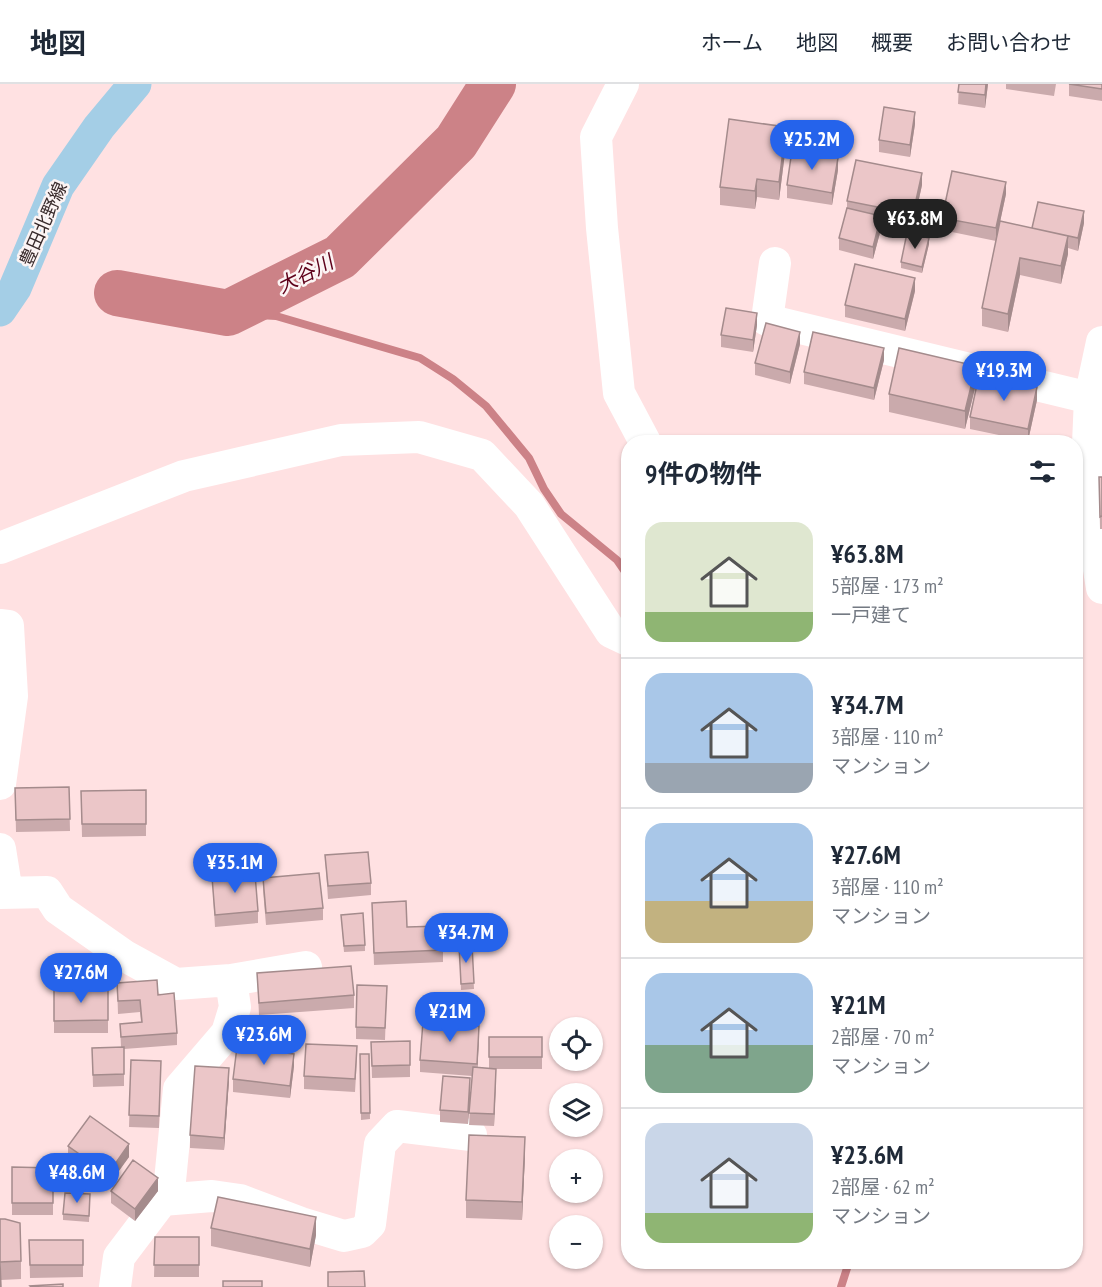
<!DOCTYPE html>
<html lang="ja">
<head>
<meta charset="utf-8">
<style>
	:root { --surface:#fff; --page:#f6f6f7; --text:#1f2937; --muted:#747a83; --line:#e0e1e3; --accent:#2563eb }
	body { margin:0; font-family:"PT Sans Narrow","Noto Sans JP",sans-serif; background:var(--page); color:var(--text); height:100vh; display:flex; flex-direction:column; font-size:22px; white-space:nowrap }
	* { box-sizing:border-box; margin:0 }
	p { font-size:20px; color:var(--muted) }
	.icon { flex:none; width:33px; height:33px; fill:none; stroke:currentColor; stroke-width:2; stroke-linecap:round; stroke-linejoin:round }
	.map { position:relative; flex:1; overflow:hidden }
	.panel { position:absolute; left:621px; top:351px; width:462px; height:834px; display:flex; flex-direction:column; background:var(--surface); border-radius:24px; box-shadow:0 2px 4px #0004 }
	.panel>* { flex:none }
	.buttons { position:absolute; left:549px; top:933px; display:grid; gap:12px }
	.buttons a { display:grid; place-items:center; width:54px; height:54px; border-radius:50%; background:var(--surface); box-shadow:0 2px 4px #0004; font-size:30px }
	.price { position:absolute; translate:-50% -51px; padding:0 14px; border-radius:21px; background:var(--accent); color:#fff; font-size:20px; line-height:39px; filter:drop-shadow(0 2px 3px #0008) }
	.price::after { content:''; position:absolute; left:50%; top:36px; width:18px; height:14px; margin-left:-9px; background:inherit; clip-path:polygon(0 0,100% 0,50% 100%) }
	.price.selected { background:#222; color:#fff }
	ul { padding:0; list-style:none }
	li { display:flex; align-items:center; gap:18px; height:150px; padding:0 24px }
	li+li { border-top:2px solid var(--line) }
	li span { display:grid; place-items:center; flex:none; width:168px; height:120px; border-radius:18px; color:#555 }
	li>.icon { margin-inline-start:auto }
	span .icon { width:72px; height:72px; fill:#fffc; stroke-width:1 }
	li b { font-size:26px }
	h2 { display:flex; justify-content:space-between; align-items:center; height:72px; padding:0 24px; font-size:26px }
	header { display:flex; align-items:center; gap:36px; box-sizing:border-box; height:84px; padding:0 30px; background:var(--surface); border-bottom:2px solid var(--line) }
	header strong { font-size:28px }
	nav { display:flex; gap:33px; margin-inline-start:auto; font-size:21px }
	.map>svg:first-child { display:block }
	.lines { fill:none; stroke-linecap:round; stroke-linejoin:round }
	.stream { stroke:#cc8287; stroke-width:8 }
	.river { stroke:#cc8287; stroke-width:46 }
	.minor { stroke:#fff; stroke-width:32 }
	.major { stroke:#a4cee6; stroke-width:33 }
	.wall { fill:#caaaac }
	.shaded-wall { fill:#a48b8c }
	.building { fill:#ebc6c8; stroke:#a48b8c; stroke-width:1.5 }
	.labels { text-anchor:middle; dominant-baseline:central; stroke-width:5; stroke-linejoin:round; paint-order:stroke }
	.street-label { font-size:18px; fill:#382a2b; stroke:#fcf4f4 }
	.water-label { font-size:20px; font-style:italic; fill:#5e011a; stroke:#fcf4f4 }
</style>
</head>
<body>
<header>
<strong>地図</strong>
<nav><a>ホーム</a><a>地図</a><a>概要</a><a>お問い合わせ</a></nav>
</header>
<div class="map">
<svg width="1102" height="1203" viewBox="0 0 1102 1203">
	<rect width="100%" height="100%" fill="#ffe1e2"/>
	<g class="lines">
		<path class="stream" d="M228,229L276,232L420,274L453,295L486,322L529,374L544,405L561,430L617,476L628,492
			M841,1203L849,1178"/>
		<path class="river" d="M117,209L228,229L340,173L456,58L493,0"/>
		<path class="minor" d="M623,0L596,53L602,144L619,309L645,358
			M775,179L767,236L1090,314
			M1102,258L1090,314L1086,406L1102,504
			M0,464L184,392L341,356L419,353L482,371L529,421L611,548L628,556
			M0,541L8,542L12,612L0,700
			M0,765L7,809
			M0,809L47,808L58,825L125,872L176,900L231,896L306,883
			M162,1116L212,1112L240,1116L301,1139L344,1152L362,1148L370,1140L380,1060L397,1042L471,1051
			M115,1203L119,1173L169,1107L179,1005L227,949L235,923L231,896"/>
		<path class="major" d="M0,226L15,204L58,102L99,43L135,0"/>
	</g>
	<path class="wall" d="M959,0H988L985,24L958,20Z
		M1006,0H1056L1054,12L1006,5Z
		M1069,0H1102V17L1069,12Z
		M915,40L910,73L879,68V56Z
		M786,61L779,116L757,113L755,125L720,121V103Z
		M838,86L832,121L787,114V101Z
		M922,101L913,142L881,136V145L873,175L839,166V154L847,124V117Z
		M1006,110L998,147L1084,139L1078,167L1068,164V170L1061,200L1020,191L1008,248L982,242V224L996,157L942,146V134Z
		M929,160L922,189L901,184V178Z
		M915,207L905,247L845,233V221Z
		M757,241L753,268L721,263V251Z
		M800,260L790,300L755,291V279Z
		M884,276L874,316L804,300V288Z
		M976,300L965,345L889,328V310Z
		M1037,316L1028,357L970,345V333Z
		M1099,393H1102V445H1100Z
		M69,703L70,747L16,748L15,704Z
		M146,706V752L82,753L81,707Z
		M325,771L371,799V811L328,815Z
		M212,793L258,827V839L215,843Z
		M263,794L323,824V836L266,841L263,806Z
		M372,819L407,843L443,866V878L374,881Z
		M341,831L365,861V867L344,868Z
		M459,861H472L474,905L461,906Z
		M257,889L354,911V924L259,931Z
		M117,899L158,911L177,949V961L124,965V1002L93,1003L92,964L121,963L120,940L141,938L140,928L118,930Z
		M387,902L385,956L356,955V943Z
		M54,904H108V949H54Z
		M489,953H542V985H496L494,1042L469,1041L472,992L420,988V976L479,954L477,984H489Z
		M410,957V993L372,994L371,958Z
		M360,970H369L370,1035L361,1036Z
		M357,974L355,1008L304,1005V992Z
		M131,976L161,977L159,1044L129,1043Z
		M294,982L290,1014L233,1008V995Z
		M229,996L224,1066L190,1064V1051Z
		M470,1007L468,1040L440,1038V1026Z
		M68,1062L129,1073L108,1102L68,1074Z
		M525,1071L522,1136L466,1134V1116Z
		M12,1083L53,1084V1131H12Z
		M111,1107H158L135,1137L111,1119Z
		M90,1110L89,1138L63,1136V1130Z
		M0,1135L21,1177V1195L1,1196Z
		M211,1144L316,1151L310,1183L211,1162Z
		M155,1153H199V1193H154Z
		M29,1156H83V1193L30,1194Z"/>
	<path class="shaded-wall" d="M986,0H988L985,24V11Z
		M915,28V40L910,73V61Z
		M786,43V61L779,116V98Z
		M838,74V86L832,121V109Z
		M922,89V101L913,142V130Z
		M757,95V113L755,125V107Z
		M1006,98V110L996,157V144Z
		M1084,127V139L1078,167V154Z
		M881,132V145L873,175V163Z
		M1068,152V170L1061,200V182Z
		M929,154V160L922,189V183Z
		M1020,174V191L1008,248V230Z
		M915,194V207L905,247V235Z
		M757,229V241L753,268V256Z
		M800,248V260L790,300V288Z
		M884,264V276L874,316V304Z
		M976,282V300L965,345V327Z
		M1037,303V316L1028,357V345Z
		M479,942V954L477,992V980Z
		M294,970V982L290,1014V1002Z
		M229,984V996L224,1066V1054Z
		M496,985V997L494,1042V1030Z
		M470,994V1007L468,1040V1028Z
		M525,1053V1071L522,1136V1118Z
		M129,1060V1073L108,1102V1090Z
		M158,1094V1107L135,1137V1125Z
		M316,1133V1151L310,1183V1165Z"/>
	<path class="building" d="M959,0H986L985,11L958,8Z
		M1069,0H1102V5Z
		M884,23L915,28L910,61L879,56Z
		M729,35L786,43L779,98L757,95L755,107L720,103Z
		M792,66L838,74L832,109L787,101Z
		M856,76L922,89L913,130L847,117Z
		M952,87L1006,98L996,144L942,134Z
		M1038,118L1084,127L1078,154L1032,144Z
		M847,124L881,132L873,163L839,154Z
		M1000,137L1068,152L1061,182L1020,174L1008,230L982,224Z
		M907,149L929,154L922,183L901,178Z
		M855,180L915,194L905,235L845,221Z
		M726,224L757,229L753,256L721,251Z
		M766,239L800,248L790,288L755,279Z
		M813,248L884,264L874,304L804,288Z
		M899,264L976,282L965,327L889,310Z
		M979,291L1037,303L1028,345L970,333Z
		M1099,393H1102V432L1100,433Z
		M69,703L70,735L16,736L15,704Z
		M146,706V740H82L81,707Z
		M368,768L371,799L328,802L325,771Z
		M319,789L323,824L266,829L263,794Z
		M255,790L258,827L215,831L212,793Z
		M406,817L407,843L441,842L443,866L374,869L372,819Z
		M363,829L365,861L344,862L341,831Z
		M459,861H472L474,899L461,900Z
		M351,882L354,911L259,919L257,889Z
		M157,896L158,911L174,909L177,949L121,953L120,940L142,938L140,916L118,917L117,899Z
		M357,901L387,902L385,944L356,943Z
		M54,904H108V936L54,937Z
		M423,938L479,942L477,980L420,976Z
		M489,953H542V973H489Z
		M410,957V981L372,982L371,958Z
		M306,960L357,962L355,995L304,992Z
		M124,963V990L93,991L92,964Z
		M237,963L294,970L290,1002L233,995Z
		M360,970H369L370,1029H361Z
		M131,976L161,977L159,1032L129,1031Z
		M195,982L229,984L224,1054L190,1051Z
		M473,983L496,985L494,1030L469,1029Z
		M443,992L470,994L468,1028L440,1026Z
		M90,1032L129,1060L108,1090L68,1062Z
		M469,1051L525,1053L522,1118L466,1116Z
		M133,1076L158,1094L135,1125L111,1107Z
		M12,1083L53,1084V1119H12Z
		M65,1109L90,1110L89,1132L63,1130Z
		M218,1113L316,1133L310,1165L211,1144Z
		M0,1135H5L20,1139L21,1177L0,1178L1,1203H0Z
		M155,1153H199V1181H154Z
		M29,1156H83V1181H30Z
		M364,1187L365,1203H328V1188Z
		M223,1197H262V1203H223Z
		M63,1200V1203H31L30,1202Z"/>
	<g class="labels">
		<g class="street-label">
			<text transform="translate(43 140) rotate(-66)">豊田北野線</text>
		</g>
		<g class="water-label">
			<text transform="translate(305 190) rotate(-27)">大谷川</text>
		</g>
	</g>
</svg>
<div class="buttons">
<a><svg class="icon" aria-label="locate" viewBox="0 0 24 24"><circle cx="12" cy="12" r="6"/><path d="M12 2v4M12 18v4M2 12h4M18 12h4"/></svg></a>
<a><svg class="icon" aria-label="layers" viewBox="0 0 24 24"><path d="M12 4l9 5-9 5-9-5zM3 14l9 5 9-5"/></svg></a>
<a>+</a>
<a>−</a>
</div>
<b class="price" style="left:812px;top:87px">¥25.2M</b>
<b class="price selected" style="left:915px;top:166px">¥63.8M</b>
<b class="price" style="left:1004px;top:318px">¥19.3M</b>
<b class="price" style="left:235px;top:810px">¥35.1M</b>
<b class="price" style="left:466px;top:880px">¥34.7M</b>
<b class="price" style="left:81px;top:920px">¥27.6M</b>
<b class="price" style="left:450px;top:959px">¥21M</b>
<b class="price" style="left:264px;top:982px">¥23.6M</b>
<b class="price" style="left:77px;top:1120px">¥48.6M</b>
<section class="panel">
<h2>9件の物件<svg class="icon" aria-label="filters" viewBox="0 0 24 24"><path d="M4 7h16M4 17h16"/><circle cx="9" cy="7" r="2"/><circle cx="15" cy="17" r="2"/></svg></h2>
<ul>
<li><span style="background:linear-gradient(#dfe7d0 75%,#8fb573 0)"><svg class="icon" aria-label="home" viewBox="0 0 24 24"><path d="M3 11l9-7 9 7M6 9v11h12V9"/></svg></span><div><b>¥63.8M</b><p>5部屋 · 173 m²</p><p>一戸建て</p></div></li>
<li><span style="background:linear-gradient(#a9c7e8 75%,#9aa5b1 0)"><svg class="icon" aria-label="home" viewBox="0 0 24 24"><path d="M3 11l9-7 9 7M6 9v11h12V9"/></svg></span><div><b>¥34.7M</b><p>3部屋 · 110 m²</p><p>マンション</p></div></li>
<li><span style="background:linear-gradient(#a9c7e8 65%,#c2b280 0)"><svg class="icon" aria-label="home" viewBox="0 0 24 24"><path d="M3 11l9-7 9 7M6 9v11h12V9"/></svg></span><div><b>¥27.6M</b><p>3部屋 · 110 m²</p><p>マンション</p></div></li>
<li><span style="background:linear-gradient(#a9c7e8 60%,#7fa58c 0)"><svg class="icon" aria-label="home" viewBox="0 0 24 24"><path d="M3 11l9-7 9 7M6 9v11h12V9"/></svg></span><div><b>¥21M</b><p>2部屋 · 70 m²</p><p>マンション</p></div></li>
<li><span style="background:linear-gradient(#c9d6e8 75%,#8fb573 0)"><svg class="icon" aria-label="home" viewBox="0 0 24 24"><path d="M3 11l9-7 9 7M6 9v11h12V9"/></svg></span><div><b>¥23.6M</b><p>2部屋 · 62 m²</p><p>マンション</p></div></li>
</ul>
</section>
</div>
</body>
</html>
